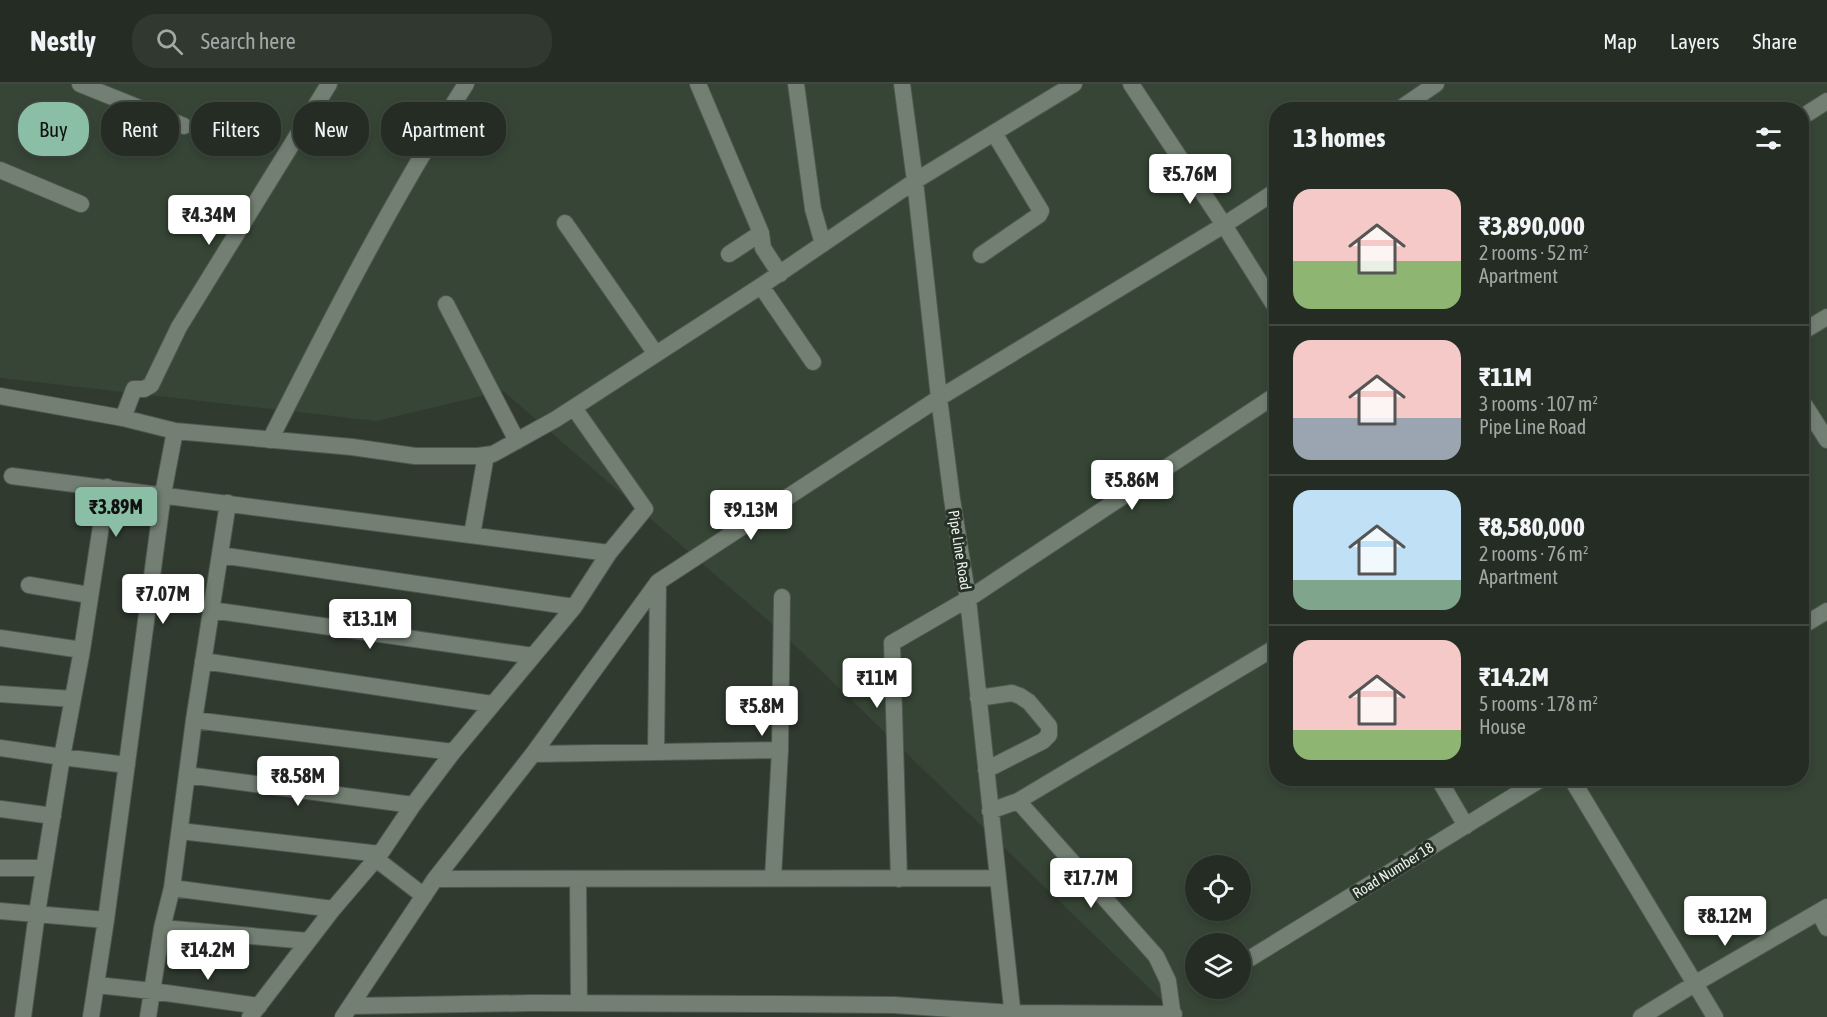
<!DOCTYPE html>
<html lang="en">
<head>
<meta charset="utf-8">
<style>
	:root { --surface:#242c23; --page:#303830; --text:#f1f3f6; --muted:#a3a7a6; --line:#414841; --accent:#8abfa5 }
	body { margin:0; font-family:"Asap Condensed",sans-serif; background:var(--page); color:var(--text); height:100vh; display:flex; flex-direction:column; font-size:22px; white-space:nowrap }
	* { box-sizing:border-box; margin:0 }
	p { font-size:20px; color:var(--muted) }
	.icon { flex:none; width:33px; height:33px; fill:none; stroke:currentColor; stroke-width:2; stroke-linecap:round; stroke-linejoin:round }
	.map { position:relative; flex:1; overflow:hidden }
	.details { position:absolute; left:1269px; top:18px; width:540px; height:684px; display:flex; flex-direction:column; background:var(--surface); border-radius:24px; box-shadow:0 3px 9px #0003,0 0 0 2px var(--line) }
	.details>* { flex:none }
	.banner { position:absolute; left:18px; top:18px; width:570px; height:54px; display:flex; gap:12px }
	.controls { position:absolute; left:1185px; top:771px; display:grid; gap:12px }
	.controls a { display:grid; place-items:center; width:66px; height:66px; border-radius:50%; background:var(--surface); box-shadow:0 3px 9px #0003,0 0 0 2px var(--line); font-size:30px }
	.price { position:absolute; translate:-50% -51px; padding:0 14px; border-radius:6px; background:#fff; color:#222; font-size:20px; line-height:39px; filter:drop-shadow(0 2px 3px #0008) }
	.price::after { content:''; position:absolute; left:50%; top:36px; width:18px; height:14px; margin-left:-9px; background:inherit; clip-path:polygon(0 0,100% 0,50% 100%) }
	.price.selected { background:var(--accent); color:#111 }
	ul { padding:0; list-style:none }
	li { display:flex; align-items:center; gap:18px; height:150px; padding:0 24px }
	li+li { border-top:2px solid var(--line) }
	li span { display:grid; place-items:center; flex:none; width:168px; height:120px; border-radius:18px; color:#555 }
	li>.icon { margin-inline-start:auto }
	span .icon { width:72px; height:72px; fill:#fffc; stroke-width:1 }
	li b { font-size:26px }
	h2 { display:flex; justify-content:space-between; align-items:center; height:72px; padding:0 24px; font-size:26px }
	.pill { padding:0 21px; border-radius:24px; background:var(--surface); box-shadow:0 3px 9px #0003,0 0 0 2px var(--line); font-size:21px; line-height:54px }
	.pill.selected { background:var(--accent); color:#111 }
	header { display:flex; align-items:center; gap:36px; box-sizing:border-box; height:84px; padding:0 30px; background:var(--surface); border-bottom:2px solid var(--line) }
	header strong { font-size:28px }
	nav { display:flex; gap:33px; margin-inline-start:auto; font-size:21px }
	.search { width:420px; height:54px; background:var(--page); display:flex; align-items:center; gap:15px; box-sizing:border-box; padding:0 21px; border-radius:24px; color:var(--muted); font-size:22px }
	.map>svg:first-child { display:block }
	.built { fill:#364535; fill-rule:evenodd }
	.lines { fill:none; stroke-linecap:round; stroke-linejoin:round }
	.minor-casing { stroke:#4f574e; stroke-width:18 }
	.minor { stroke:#737f72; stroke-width:16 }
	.labels { text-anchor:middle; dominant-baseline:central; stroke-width:6; stroke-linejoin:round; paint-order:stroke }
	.street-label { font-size:15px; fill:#eaf1ea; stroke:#263025 }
</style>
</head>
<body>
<header>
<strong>Nestly</strong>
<div class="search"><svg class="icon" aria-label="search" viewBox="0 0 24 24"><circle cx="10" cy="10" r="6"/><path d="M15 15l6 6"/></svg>Search here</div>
<nav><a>Map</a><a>Layers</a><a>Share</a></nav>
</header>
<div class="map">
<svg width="1827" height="933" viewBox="0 0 1827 933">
	<rect width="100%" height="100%" fill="#303a2f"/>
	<path class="built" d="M0,0H1827V933H1179L779,546L503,307L376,337L0,294ZM1276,26H1802V694H1276ZM1196,782H1240V826H1196ZM1196,860H1240V904H1196Z"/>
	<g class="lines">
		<defs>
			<path id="minor" d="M80,0L184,42
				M698,0L761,149L763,164L780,190
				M796,0L813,125L823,160
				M902,0L915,97L939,314L952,415L968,515L1013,933
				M1131,0L1224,141L1276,224
				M1398,26L1436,0
				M1802,33L1827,17
				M0,86L81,120
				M565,139L656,270
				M729,170L761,149
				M981,171L1039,131L1041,127L994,49
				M761,202L813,278
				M446,220L517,357
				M1802,248L1827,233
				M0,312L123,334L175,347L163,410L106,836L91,933
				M1802,317L1827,356
				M123,334L134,305H144L151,301L179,243L329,0
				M175,347L352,363L415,372H478L493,370L556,335L761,202L915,97L1074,0
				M270,356C331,235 393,114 466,0
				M12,392L609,469
				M472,451L486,371
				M220,471L574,523
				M29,501L89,511
				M211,526L533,572
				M1802,542L1827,527
				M0,554L82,566
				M203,577L492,620
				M0,610L73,615
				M978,614L1012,609L1020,612L1029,618L1049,642V651L1043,657L986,686
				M194,636L453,668
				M0,664L62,673L127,681
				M656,668L658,498
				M533,670L780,666
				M187,691L413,721
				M1438,694L1466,742
				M1571,694L1715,933
				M1018,717L1156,872L1168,897L1173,933
				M1,725L53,732
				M990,727L1018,717L1276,563
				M180,747L380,770
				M376,775L424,812
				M0,784H44
				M773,794L780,666L782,513
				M435,795L998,794
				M578,795L579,919
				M899,795L892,559L968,515L1276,311
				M172,804L333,825
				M0,827L106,836
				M1819,828L1827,844
				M162,844L308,857
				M1244,878L1543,694
				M97,901L152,907L259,922
				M351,922L532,919L780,920L894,921L1012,929L1174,930
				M23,933L37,829L62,673L82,566L107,403
				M148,933L162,844L172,804L194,636L228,419
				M250,933L333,825L380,770L413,721L453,668L574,523L609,469L645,425L574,324
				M343,933L435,795L533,670L658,498L939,314L1224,141L1276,107
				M1641,933L1696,899L1827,823"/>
		</defs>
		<use href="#minor" class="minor-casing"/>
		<use href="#minor" class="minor"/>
	</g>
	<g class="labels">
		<g class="street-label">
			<text transform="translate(960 466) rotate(81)">Pipe Line Road</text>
			<text transform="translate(1393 786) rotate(-32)">Road Number 18</text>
		</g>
	</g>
</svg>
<div class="controls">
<a><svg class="icon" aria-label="locate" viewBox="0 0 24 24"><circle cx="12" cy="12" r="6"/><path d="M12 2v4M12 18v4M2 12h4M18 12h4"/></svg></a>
<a><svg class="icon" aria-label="layers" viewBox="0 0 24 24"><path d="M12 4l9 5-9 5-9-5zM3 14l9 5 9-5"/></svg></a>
</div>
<b class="price" style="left:1190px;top:121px">₹5.76M</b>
<b class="price" style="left:209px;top:162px">₹4.34M</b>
<b class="price" style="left:1132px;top:427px">₹5.86M</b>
<b class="price selected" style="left:116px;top:454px">₹3.89M</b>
<b class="price" style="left:751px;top:457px">₹9.13M</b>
<b class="price" style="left:163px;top:541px">₹7.07M</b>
<b class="price" style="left:370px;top:566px">₹13.1M</b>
<b class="price" style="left:877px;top:625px">₹11M</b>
<b class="price" style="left:762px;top:653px">₹5.8M</b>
<b class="price" style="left:298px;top:723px">₹8.58M</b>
<b class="price" style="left:1091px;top:825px">₹17.7M</b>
<b class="price" style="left:1725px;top:863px">₹8.12M</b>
<b class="price" style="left:208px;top:897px">₹14.2M</b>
<div class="banner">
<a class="pill selected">Buy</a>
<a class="pill">Rent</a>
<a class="pill">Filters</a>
<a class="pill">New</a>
<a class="pill">Apartment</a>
</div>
<section class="details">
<h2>13 homes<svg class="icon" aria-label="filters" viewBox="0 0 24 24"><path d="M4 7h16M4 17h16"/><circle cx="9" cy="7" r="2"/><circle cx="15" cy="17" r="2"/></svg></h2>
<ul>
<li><span style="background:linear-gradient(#f6c9c9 60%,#8fb573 0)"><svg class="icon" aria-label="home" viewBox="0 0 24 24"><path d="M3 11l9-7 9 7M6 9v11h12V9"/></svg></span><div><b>₹3,890,000</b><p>2 rooms · 52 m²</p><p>Apartment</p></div></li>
<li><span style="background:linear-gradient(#f6c9c9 65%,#9aa5b1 0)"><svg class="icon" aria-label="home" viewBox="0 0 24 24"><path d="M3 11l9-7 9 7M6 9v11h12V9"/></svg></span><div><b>₹11M</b><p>3 rooms · 107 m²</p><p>Pipe Line Road</p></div></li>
<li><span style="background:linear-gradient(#bfe0f5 75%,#7fa58c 0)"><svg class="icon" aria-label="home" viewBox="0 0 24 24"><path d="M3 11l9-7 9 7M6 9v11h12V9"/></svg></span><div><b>₹8,580,000</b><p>2 rooms · 76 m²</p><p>Apartment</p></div></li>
<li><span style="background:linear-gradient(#f6c9c9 75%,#8fb573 0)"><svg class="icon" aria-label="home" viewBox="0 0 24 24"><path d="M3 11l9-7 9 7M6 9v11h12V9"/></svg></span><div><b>₹14.2M</b><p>5 rooms · 178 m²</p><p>House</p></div></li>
</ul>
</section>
</div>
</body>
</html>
